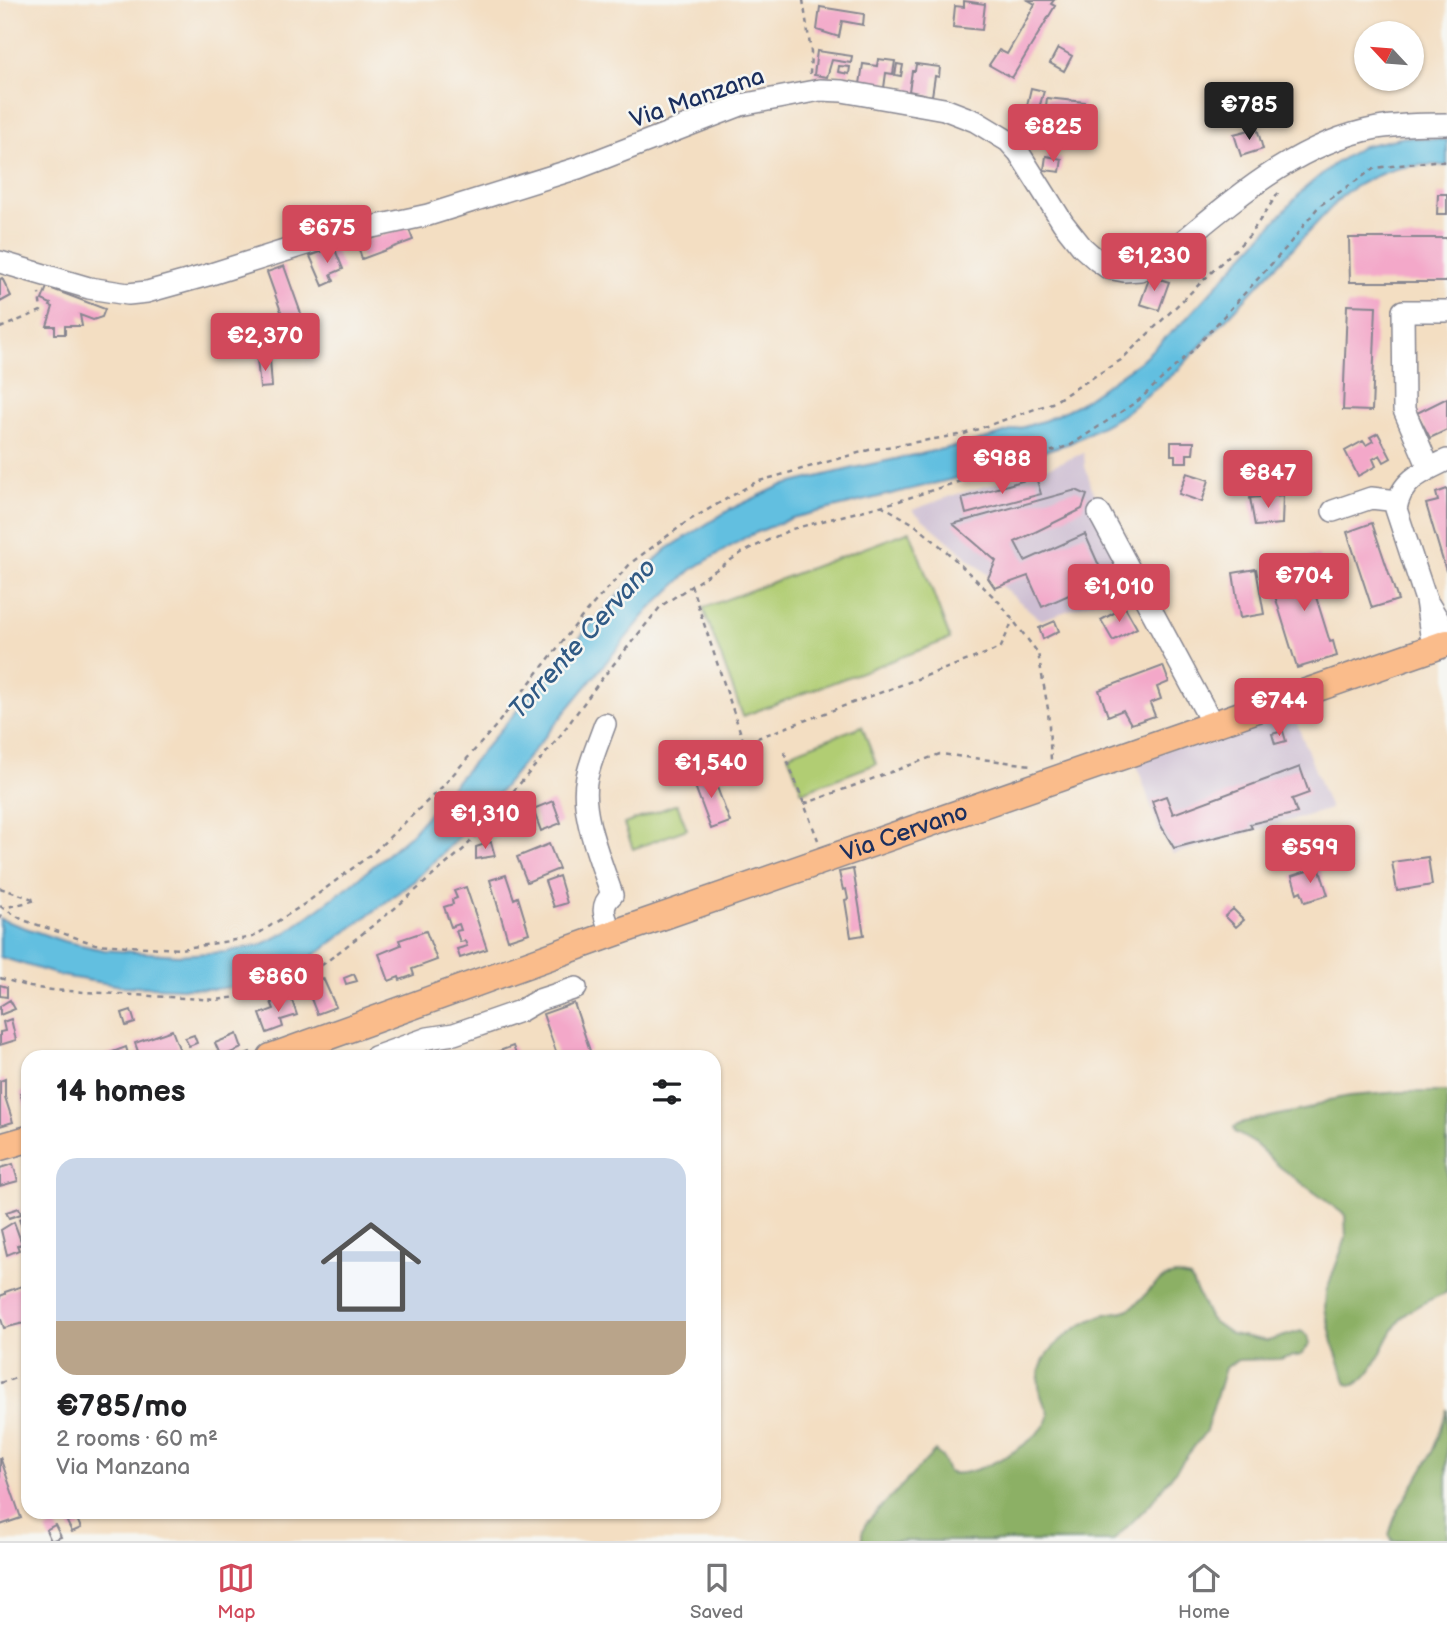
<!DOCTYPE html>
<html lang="en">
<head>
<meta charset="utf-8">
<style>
	:root { --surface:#fff; --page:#f2f2f2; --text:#202124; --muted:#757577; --line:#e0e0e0; --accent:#d1495b }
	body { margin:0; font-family:"Balsamiq Sans",sans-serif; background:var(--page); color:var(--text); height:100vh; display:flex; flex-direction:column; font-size:26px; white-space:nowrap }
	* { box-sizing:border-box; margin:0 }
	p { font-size:23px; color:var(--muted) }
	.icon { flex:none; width:38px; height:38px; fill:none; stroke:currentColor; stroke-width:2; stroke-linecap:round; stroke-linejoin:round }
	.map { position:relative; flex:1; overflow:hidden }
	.side { position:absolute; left:21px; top:1050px; width:700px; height:469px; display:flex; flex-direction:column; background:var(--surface); border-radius:21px; box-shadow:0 2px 5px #0004 }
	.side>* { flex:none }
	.needle { width:46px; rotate:296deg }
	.controls { position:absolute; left:1354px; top:21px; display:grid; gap:14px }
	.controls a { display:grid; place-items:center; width:70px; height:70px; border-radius:50%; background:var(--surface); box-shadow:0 2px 5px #0004; font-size:35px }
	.price { position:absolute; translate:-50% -60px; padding:0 16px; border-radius:7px; background:var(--accent); color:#fff; font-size:23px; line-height:46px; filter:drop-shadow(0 2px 4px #0008) }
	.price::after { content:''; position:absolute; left:50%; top:42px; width:21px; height:16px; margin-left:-10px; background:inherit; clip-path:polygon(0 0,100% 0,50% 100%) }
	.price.on { background:#222; color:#fff }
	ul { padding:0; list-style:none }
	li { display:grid; align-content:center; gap:14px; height:371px; padding:0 35px }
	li+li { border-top:2px solid var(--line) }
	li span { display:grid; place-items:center; height:217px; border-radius:21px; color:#555 }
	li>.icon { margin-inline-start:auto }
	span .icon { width:126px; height:126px; fill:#fffc; stroke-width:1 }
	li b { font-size:30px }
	h2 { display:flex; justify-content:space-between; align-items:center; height:84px; padding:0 35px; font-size:30px }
	.tabs { display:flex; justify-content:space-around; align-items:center; height:98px; border-top:2px solid var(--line); background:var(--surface); font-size:19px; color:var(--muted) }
	.tabs a { display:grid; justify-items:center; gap:4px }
	.tabs .on { color:var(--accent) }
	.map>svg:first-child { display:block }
	.industrial { fill:#cdbed2 }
	.green { fill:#b1cd73; stroke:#667e68; stroke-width:2 }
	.forest { fill:#8cb065; stroke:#547062; stroke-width:2 }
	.water { fill:#62bfe0; stroke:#3e779f; stroke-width:2 }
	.building { fill:#f3a8c9 }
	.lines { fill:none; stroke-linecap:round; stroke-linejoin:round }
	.minor-casing { stroke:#878690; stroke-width:24 }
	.major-casing { stroke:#878690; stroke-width:29 }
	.path { stroke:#878690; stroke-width:2.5; stroke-dasharray:5 5; stroke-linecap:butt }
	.minor { stroke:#fff; stroke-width:21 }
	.major { stroke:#fabc8b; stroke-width:26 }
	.labels { text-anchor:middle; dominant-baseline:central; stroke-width:5; stroke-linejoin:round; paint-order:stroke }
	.street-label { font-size:24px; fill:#1b2f5e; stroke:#f6f6f2 }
	.water-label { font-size:26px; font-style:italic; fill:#305a85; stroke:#f6f6f2 }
</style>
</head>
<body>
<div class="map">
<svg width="1447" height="1541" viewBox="0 0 1447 1541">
	<rect width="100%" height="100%" fill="#f6f6f2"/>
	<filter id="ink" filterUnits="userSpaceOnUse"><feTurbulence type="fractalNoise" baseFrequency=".0143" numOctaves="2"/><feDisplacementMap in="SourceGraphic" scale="14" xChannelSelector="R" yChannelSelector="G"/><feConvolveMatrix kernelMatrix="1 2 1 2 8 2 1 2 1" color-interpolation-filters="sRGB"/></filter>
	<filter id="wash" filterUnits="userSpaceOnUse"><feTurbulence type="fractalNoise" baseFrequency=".00686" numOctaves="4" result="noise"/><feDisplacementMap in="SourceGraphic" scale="28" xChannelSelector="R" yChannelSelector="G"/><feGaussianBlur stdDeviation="1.57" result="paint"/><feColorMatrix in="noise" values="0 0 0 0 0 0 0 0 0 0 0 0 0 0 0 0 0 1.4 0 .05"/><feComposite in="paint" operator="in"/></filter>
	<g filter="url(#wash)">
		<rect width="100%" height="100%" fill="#f3dec2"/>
		<path class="industrial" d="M1084,453L1085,466L1093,491L1143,584L1041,620L912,510L954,495L1041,470Z
			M1291,708L1330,809L1173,854L1159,829L1135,760Z"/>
		<path class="green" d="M910,531L950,639L743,716L703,608Z
			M862,726L876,764L802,792L788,754Z
			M677,804L687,829L633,849L624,824Z"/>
		<path class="forest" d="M1401,1092H1447V1292C1430,1300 1413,1306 1400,1320C1383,1339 1378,1374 1354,1385L1347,1384L1334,1347L1325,1309L1326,1292L1346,1238L1345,1215L1280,1167L1254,1143L1235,1132L1234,1127L1244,1122L1308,1109L1329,1100L1350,1096Z
			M1175,1275L1190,1278L1210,1319L1231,1334L1268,1341L1301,1331L1308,1336L1310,1344L1301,1355L1279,1359L1238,1360L1225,1368L1206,1431L1150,1504L1113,1541H862V1533L866,1523L935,1451L942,1457L948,1472C970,1482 1048,1438 1049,1415C1049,1411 1045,1405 1043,1401C1037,1386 1037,1374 1044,1360C1054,1341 1083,1322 1103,1315C1111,1312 1121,1313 1129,1309C1147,1299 1152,1278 1175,1275Z
			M1447,1409V1541H1393L1389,1535C1397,1506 1407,1497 1422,1471C1434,1452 1441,1431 1447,1409Z"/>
		<path class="water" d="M1405,137L1447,140V166C1406,162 1379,171 1345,193L1176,372L1121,416L1070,443L961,477L792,518L748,536L691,570L648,611L479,817L414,881L330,944L286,975L258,984L214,989L122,986L62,976L0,957V919L63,941L104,950L178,955L226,952L261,945L287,932L353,883L410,835L583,634L627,586L667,549L731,509L780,486L858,467L976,442L1046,420L1079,404L1139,362L1185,320L1305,188L1334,164L1363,146Z"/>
		<g id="blocks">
			<path class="building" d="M1028,0H1054L1051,4L1055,6L1012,78L989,65L999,50L1007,54L1022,28L1035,4Z
				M964,1L985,4L982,30L953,27L955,6L964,7Z
				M820,7L864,14L863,25L842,21L839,37L817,30Z
				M1058,48L1072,56L1064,71L1050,63Z
				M817,51L852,56L851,63L832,60L827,77L814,75Z
				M878,59L895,61L893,74L886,73L884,88L860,84L863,64L877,66Z
				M897,64L903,65L901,76L895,75Z
				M916,64L940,67L939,77L935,76L932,96L909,91L912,71H915Z
				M839,66L850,67L849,74L838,72Z
				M1031,88L1044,91L1029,142L1018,140L1015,134L1023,109L1026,110Z
				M1047,98L1084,102L1081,125L1044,121Z
				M1257,128L1263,149L1241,156L1234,134Z
				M1046,156L1062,159L1060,172L1044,170Z
				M1438,194H1447V214H1437Z
				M408,227L413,240L362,259L357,243Z
				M1349,238H1447V282H1350Z
				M334,247L343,269L331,274L334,281L323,286L310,256Z
				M284,266L309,336L288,343L279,318L283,317L267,272Z
				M1150,276L1169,282L1159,310L1140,304Z
				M2,278L11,296L0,302V279Z
				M47,287L105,309L102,317L93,320L80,315L82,326H65V334H55V326H47L53,307L50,306L51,304L42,300Z
				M1347,305L1376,306L1372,411L1343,410Z
				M270,358L272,387L260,388L257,359Z
				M1447,398V430L1430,438L1417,413Z
				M1378,433L1391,458L1384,462L1380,455L1373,459L1376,466L1358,476L1345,451L1363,441L1366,445L1373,441L1370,437Z
				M1171,442H1194L1193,454H1187V462H1175V455H1171Z
				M1187,473L1209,480L1202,502L1179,494Z
				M1036,477L1041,494L966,514L962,498Z
				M1447,489V571H1446L1426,504L1438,501L1436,493Z
				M1076,490L1087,495L1082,509L1015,542L1025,561L1085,534L1105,579L1042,607L1028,576L995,588L988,578L996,561L953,524Z
				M1283,495L1282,524L1255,526L1250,498Z
				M1372,523L1398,600L1372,608L1347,532Z
				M1319,556L1320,576L1297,578L1299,589L1312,584L1330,642L1333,641L1337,656L1297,668L1275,596L1283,594L1282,559Z
				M1256,569L1264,614L1240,618L1233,573Z
				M1125,607L1137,628L1113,641L1101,620Z
				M1055,621L1059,631L1043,639L1039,628Z
				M1163,666L1169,682L1157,687L1161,699L1150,703L1155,716L1131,724L1123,710L1108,716L1099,690Z
				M1283,731L1286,741L1275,744L1272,734Z
				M1300,767L1309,793L1292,799L1297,813L1250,824L1252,828L1174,848L1160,824L1152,801L1166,796L1173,814Z
				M711,771L730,822L711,829L692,778Z
				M553,801L561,823L541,831L533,809Z
				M491,842L495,856L476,859V847Z
				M549,844L559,869L527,882L517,857Z
				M1428,857L1432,885L1397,891L1392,862Z
				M1319,867L1328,895L1305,902L1301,891L1297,893L1292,876Z
				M853,869L864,935L851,937L845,900L848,899L846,889L843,890L839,872Z
				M506,875L514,899L518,897L529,933L508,940L490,880Z
				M559,876L567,903L554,907L545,881Z
				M466,887L487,949L460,958L457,949L467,946L465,941L460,942L456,931L461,930L459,924L451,927L444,907L453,904L452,900L457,898L454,891Z
				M1233,909L1244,920L1236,927L1225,916Z
				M426,931L437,960L412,969L414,975L400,980L399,977L389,981L379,954L401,945L399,940Z
				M354,974L357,981L346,984L344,978Z
				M323,978L336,1007L317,1014L308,991L314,989L312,982Z
				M0,985L7,987V997L0,996Z
				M290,995L297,1015L281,1020L283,1027L267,1033L260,1014L274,1009L271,1002Z
				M10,1000L15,1009L0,1015V1006Z
				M574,1003L590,1051L574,1057H558L543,1014Z
				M131,1010L135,1023L126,1026L122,1013Z
				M11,1019L16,1040L0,1045V1032L5,1031L3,1022Z
				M172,1030L180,1051L164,1057H140L135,1043Z
				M237,1034L242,1048L221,1057L215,1043Z
				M194,1035L197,1043L189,1046L185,1038Z
				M513,1046L517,1057H483Z
				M126,1047L129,1057H99Z
				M5,1079V1097L13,1122L0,1126V1081Z
				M28,1090V1114L20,1093Z
				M13,1164L18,1181L0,1186V1168Z
				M19,1208L21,1214L9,1218L6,1212Z
				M28,1216V1248L25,1249L22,1244L27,1241L19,1219Z
				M14,1222L22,1244L17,1245L19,1250L7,1255L1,1230Z
				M28,1284V1322L4,1328L0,1316V1296L5,1294V1292Z
				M0,1457L21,1518L0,1525Z
				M76,1517L81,1528L72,1532L67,1522Z
				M55,1525L61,1537L51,1541L46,1530Z"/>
		</g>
	</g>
	<g filter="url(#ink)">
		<use href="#blocks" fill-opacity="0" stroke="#878690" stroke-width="2"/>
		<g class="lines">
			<defs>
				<path id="minor" d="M0,262L89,288L128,294L147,292L208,275L335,235L428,215L578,168L741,105L820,90L842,91L944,109L975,121L1008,141L1019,153L1063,223L1082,247L1098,261L1108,268L1124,271L1140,270L1157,262C1224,209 1290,144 1377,128C1400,124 1424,124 1447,124
					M1429,468L1404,410L1403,311H1447
					M1333,511L1371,498L1398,501
					M1099,513L1213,725
					M1426,600L1444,629L1441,645L1431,635L1426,600L1396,509C1401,480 1422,472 1447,460
					M605,724C599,741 591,759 587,777C579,812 601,861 612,895C598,907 606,919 612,934
					M375,1057L428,1038L454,1034L520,1011L539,1000L576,988"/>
				<g id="major">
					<path id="s1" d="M271,1057L612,934L1447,643"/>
					<path d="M0,1147L28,1139"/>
				</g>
			</defs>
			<use href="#minor" class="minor-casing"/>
			<use href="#major" class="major-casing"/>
			<path class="path" d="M803,0L811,52L810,74
				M0,328L41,311L39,293
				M881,505L914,524L945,550L1000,603L1038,653L1048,709L1051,760
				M691,585L744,743L993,651L1001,647L1013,620
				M784,752L818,840
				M804,804L940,754L1031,765
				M0,888L36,900L4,908
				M0,906L23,920L95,944L180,949L253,937L306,903L373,853L443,786L494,728L585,613L632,562L688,521L756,482L869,450L964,434L1052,403L1121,360L1249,236L1281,189
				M0,919L4,908
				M0,978L30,987L52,990L217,1000L264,993L317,969L394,909L465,848L557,740L600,681L661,606L743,552L792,529L899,501L1071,445L1139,400L1192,351L1286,248L1319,206L1375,168L1433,161L1447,162
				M237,1057L251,1052
				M0,1383L28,1374"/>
			<use href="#minor" class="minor"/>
			<use href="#major" class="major"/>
		</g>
	</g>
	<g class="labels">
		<g class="street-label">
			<text transform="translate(697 98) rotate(-19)">Via Manzana</text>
			<text stroke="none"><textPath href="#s1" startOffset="672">Via Cervano</textPath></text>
		</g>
		<g class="water-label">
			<text transform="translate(583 639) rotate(-48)">Torrente Cervano</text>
		</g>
	</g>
</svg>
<div class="controls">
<a><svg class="needle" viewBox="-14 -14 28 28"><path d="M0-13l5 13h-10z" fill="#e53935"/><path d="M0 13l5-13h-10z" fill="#757577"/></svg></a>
</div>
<b class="price on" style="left:1249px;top:142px">€785</b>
<b class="price" style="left:1053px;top:164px">€825</b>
<b class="price" style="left:327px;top:265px">€675</b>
<b class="price" style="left:1154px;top:293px">€1,230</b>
<b class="price" style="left:265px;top:373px">€2,370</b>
<b class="price" style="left:1002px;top:496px">€988</b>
<b class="price" style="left:1268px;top:510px">€847</b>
<b class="price" style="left:1304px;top:613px">€704</b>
<b class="price" style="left:1119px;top:624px">€1,010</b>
<b class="price" style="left:1279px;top:738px">€744</b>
<b class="price" style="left:711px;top:800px">€1,540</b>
<b class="price" style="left:485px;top:851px">€1,310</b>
<b class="price" style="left:1310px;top:885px">€599</b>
<b class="price" style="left:278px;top:1014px">€860</b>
<section class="side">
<h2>14 homes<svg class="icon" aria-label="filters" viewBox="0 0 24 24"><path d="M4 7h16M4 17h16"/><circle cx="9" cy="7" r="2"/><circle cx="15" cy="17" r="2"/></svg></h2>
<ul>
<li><span style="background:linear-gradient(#c9d6e8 75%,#b9a48a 0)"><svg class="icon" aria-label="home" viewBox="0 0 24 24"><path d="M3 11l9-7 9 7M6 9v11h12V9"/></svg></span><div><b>€785/mo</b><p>2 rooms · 60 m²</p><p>Via Manzana</p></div></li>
</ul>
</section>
</div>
<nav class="tabs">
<a class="on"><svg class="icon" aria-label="map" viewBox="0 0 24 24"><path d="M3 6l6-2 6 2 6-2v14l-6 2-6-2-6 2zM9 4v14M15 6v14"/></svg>Map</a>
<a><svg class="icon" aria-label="saved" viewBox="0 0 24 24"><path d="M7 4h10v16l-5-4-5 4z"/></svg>Saved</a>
<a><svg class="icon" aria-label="home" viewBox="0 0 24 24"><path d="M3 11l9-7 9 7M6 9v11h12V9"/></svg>Home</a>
</nav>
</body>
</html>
